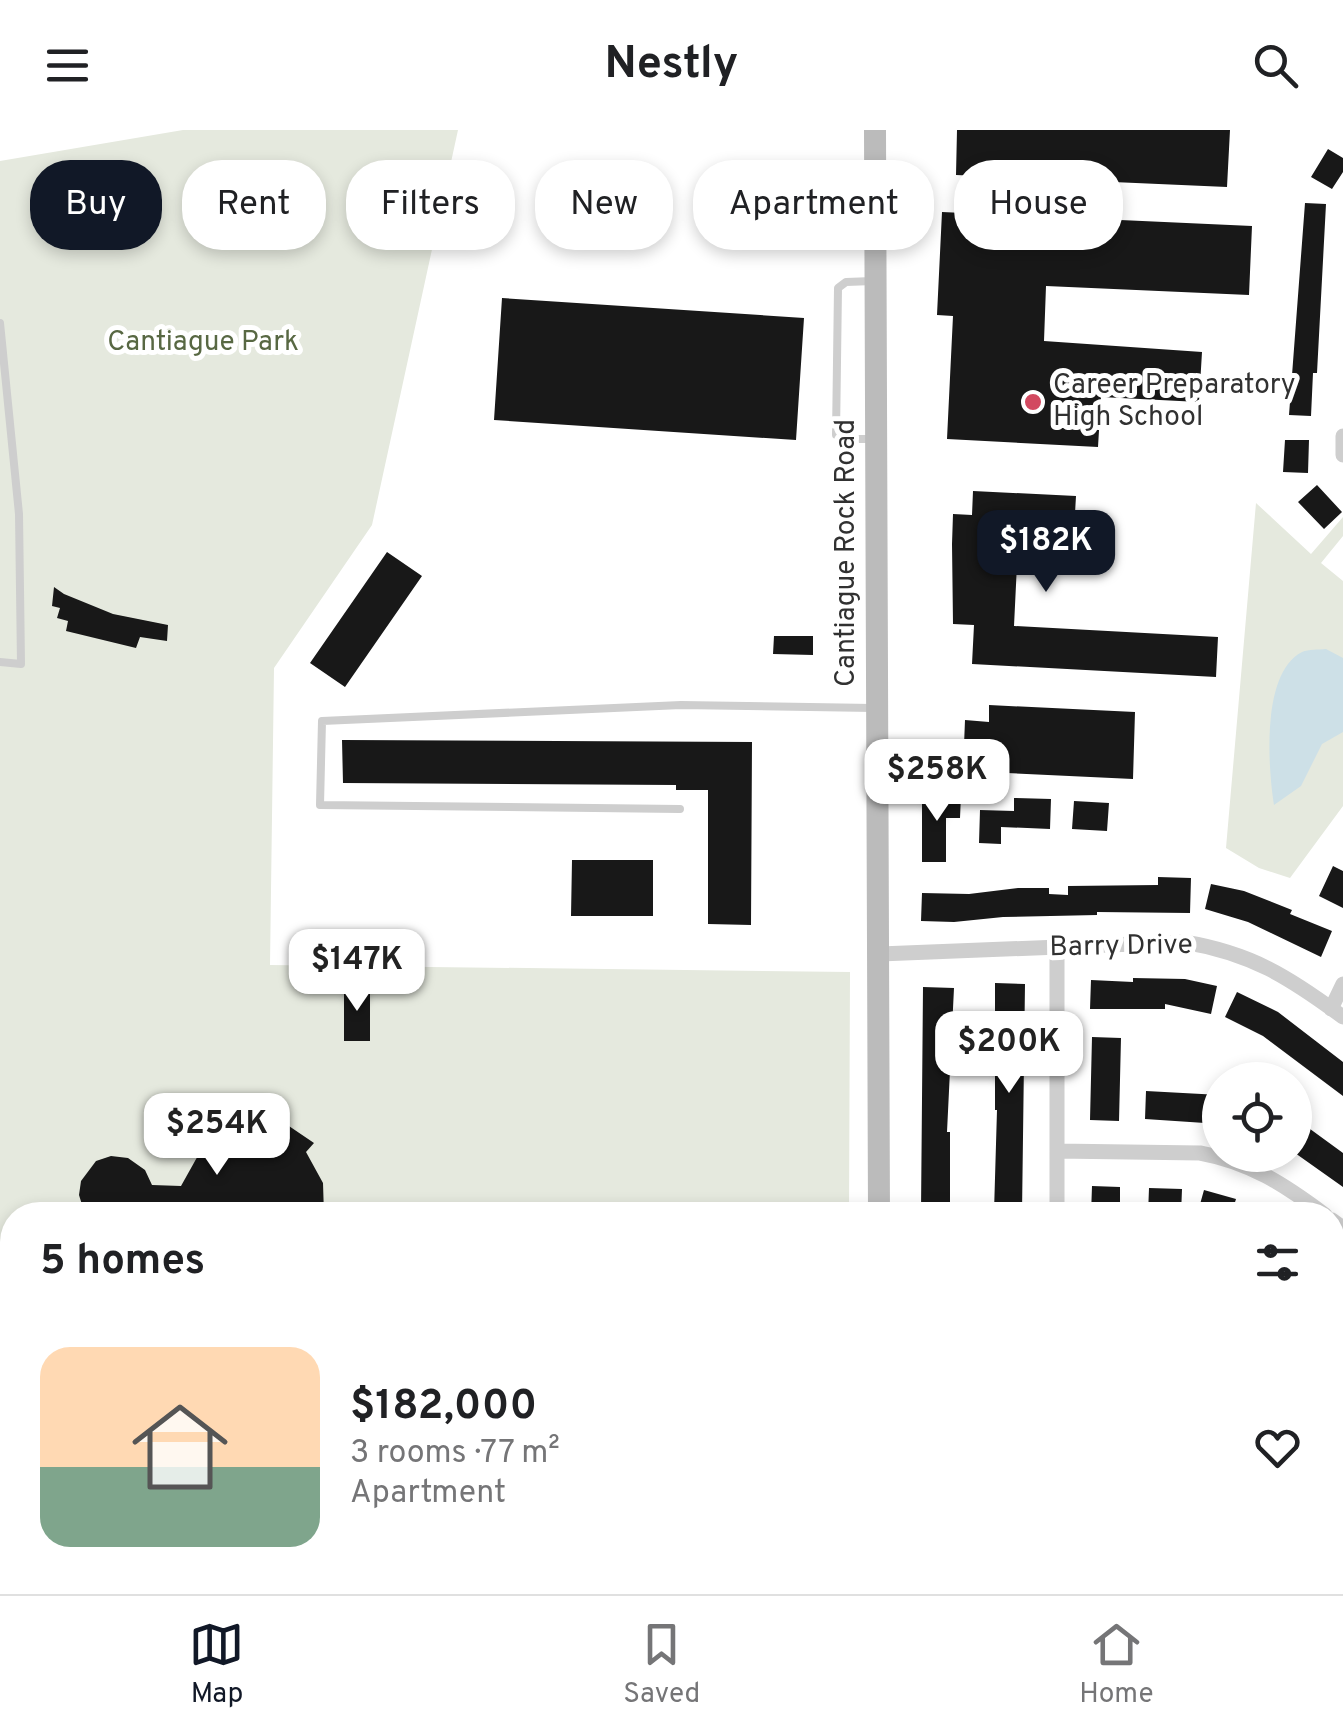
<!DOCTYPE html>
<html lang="en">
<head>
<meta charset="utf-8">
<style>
	:root { --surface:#fff; --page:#f2f2f2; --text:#202124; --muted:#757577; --line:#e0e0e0; --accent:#111827 }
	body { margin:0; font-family:Overpass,sans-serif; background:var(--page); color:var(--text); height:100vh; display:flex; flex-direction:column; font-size:38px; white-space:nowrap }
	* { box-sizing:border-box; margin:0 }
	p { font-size:32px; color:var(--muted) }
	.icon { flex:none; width:55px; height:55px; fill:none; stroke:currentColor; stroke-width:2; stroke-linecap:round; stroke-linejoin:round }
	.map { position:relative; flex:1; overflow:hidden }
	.sheet { position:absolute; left:0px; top:1072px; width:1345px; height:392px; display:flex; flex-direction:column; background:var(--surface); border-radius:40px 40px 0 0; box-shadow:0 5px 15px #0003 }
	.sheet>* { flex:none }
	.hud { position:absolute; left:30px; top:30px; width:1285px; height:90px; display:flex; gap:20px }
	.tools { position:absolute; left:1202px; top:932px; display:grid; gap:20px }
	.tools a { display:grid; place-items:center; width:110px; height:110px; border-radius:50%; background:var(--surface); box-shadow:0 5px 15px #0003; font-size:50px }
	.price { position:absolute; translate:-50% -85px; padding:0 22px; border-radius:20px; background:#fff; color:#222; font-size:32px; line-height:65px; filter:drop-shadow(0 2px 5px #0008) }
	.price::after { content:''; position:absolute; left:50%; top:60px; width:30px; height:22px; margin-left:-15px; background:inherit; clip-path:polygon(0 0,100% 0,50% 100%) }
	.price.on { background:var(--accent); color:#fff }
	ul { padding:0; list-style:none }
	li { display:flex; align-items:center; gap:30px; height:250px; padding:0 40px }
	li span { display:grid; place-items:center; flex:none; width:280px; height:200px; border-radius:30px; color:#555 }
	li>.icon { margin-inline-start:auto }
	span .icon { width:120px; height:120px; fill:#fffc; stroke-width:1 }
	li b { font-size:42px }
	h2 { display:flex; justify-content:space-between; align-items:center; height:120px; padding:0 40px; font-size:42px }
	.chip { padding:0 35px; border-radius:40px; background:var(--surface); box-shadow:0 5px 15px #0003; font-size:35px; line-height:90px }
	.chip.on { background:var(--accent); color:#fff }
	header { display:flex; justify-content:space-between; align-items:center; height:130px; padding:0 40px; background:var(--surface); font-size:45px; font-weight:700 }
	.tabs { display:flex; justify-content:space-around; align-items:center; height:140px; border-top:2px solid var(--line); background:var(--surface); font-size:28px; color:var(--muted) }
	.tabs a { display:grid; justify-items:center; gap:5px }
	.tabs .on { color:var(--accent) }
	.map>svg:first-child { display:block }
	.green { fill:#e5e9de }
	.water { fill:#cde0e7 }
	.building { fill:#181818 }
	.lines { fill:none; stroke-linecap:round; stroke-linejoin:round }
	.lane { stroke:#cecece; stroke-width:8 }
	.street { stroke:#cecece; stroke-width:15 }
	.secondary { stroke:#bbb; stroke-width:22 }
	.poi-dot { fill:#d24960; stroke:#fff; stroke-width:4 }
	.labels { text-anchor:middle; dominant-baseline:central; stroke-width:10; stroke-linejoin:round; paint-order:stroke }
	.park-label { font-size:28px; fill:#586843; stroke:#fff }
	.poi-label { font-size:28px; fill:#313131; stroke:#fff; text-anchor:start }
	.street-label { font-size:28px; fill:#313131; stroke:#fff }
</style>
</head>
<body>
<header><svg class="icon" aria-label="menu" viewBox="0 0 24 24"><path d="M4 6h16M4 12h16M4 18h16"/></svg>Nestly<svg class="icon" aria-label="search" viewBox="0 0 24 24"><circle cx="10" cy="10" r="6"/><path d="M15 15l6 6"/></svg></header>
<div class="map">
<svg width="1343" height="1464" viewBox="0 0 1343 1464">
	<rect width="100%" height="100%" fill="#fff"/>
	<path class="green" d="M183,0H458L372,395L274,538L270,835L850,842L849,1085H12V1452H858L861,1464H0V31Z
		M1256,373L1311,424L1343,387V406L1321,433L1343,451V676L1290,748L1259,738L1226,718Z
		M1010,1453H1155L1157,1464H1010Z"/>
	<path class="water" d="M1326,519L1343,528V602L1322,614L1301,656L1274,675C1268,637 1261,543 1302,522C1309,519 1318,520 1326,519Z"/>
	<path class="building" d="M957,0H1230L1227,57L956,45Z
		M1328,19L1343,28V42L1332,59L1311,47Z
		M1305,73L1326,74L1317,243H1313L1311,286L1289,285Z
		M942,82L1252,96L1249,165L1046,156L1044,211L1202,222L1199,272L1101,267L1098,317L947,309L953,186L937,185Z
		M502,168L804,188L796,310L494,290Z
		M1285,310H1309L1308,343L1283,342Z
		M1317,355L1342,382L1324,399L1298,372Z
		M973,361L1076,366L1072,436L1017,434L1014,496L1218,507L1216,547L972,534L974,495L953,494L952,414L953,384L972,385Z
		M387,422L422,446L345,557L310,533Z
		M54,457L64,464L113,484L168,495L167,511L140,507L136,518L66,501L68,491L57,488L60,478L52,476Z
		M774,506H813V525L773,524Z
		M989,575L1135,582L1133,649L963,641L965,590L989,592Z
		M342,610L752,612L751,795L708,794V660H676V655L343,653Z
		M922,664L961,665L960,688H946V732H922Z
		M1014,668L1051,669L1050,699L1001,697V714L979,713L980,680L1014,681Z
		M1074,671L1109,673L1107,701L1072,699Z
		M572,730H653V786H571Z
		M1333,736L1343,741V778L1319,766Z
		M1158,747L1191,748L1190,783L1097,782V785L1003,787L954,792L921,791L922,763L969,764L1018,758H1049V764L1068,765V756L1158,755Z
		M1211,754L1244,761L1292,780L1290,784L1332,801L1321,827L1248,792L1205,779Z
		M1133,848L1185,849L1217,856L1211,884L1165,874V879H1090L1091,850L1133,852Z
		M995,853L1025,854L1022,1083L994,1082L997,980H995Z
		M344,857H370V911H344Z
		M923,857L954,858L947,1002H950V1083L921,1082Z
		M1237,862L1278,882L1343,932V966L1263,906L1225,887Z
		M1092,907L1121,908L1119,991L1090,990Z
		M1146,961L1220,965V994L1145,989Z
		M243,988L283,992L314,1013L306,1022L323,1053L324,1085H88L83,1078L79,1065L81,1051L96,1031L111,1026L128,1028L145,1040L152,1055L181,1056L200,1022L191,1013L214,996Z
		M1295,988L1343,1023V1057L1295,1023Z
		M1092,1056L1120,1057V1085H1091Z
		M1149,1058L1182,1059L1181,1085H1148Z
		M1204,1060L1236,1069L1231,1085H1197Z"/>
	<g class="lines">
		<path class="lane" d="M0,193L19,384L21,534L0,532
			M872,309H850L836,305L838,158L846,152L873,151
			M680,679L320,675L322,591L681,575L873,578"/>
		<path class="street" d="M1343,306V325
			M1057,817V1085
			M880,824L1184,812C1251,823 1289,847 1343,887
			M1331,879L1343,854
			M1057,1021L1200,1023C1250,1032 1285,1055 1325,1085
			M1332,1090L1343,1098
			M1332,1376L1343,1442
			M1182,1458L1229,1460L1277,1452"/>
		<path class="secondary" d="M875,0L879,1085
			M879,1464L880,1452"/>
	</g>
	<circle class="poi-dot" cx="1033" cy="272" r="10"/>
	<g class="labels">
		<g class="park-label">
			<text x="203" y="213">Cantiague Park</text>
		</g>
		<g class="poi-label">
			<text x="1053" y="256">Career Preparatory<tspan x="1053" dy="32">High School</tspan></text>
		</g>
		<g class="street-label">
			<text transform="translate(847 423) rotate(-90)">Cantiague Rock Road</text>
			<text transform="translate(1121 817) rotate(-1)">Barry Drive</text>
		</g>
	</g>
</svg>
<div class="tools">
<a><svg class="icon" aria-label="locate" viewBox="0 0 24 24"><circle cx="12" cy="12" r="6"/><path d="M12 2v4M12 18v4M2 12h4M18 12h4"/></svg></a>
</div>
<b class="price on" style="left:1046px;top:465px">$182K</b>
<b class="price" style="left:937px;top:694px">$258K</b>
<b class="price" style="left:357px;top:884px">$147K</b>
<b class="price" style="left:1009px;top:966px">$200K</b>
<b class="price" style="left:217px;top:1048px">$254K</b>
<div class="hud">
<a class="chip on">Buy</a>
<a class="chip">Rent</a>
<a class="chip">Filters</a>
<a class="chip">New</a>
<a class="chip">Apartment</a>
<a class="chip">House</a>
</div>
<section class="sheet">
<h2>5 homes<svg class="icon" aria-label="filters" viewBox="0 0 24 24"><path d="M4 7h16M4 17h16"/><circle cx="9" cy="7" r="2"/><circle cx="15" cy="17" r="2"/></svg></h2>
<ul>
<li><span style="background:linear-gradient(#ffd9b3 60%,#7fa58c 0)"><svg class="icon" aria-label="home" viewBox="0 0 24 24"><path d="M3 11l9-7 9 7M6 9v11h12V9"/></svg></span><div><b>$182,000</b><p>3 rooms · 77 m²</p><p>Apartment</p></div><svg class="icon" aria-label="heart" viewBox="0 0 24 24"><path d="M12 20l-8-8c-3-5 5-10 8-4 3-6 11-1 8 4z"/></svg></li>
</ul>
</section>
</div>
<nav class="tabs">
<a class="on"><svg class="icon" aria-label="map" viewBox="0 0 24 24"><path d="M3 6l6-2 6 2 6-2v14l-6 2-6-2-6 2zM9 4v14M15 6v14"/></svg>Map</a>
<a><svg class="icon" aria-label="saved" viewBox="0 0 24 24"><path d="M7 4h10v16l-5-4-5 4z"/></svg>Saved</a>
<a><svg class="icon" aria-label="home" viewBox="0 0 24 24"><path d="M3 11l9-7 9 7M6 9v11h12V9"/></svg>Home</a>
</nav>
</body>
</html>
